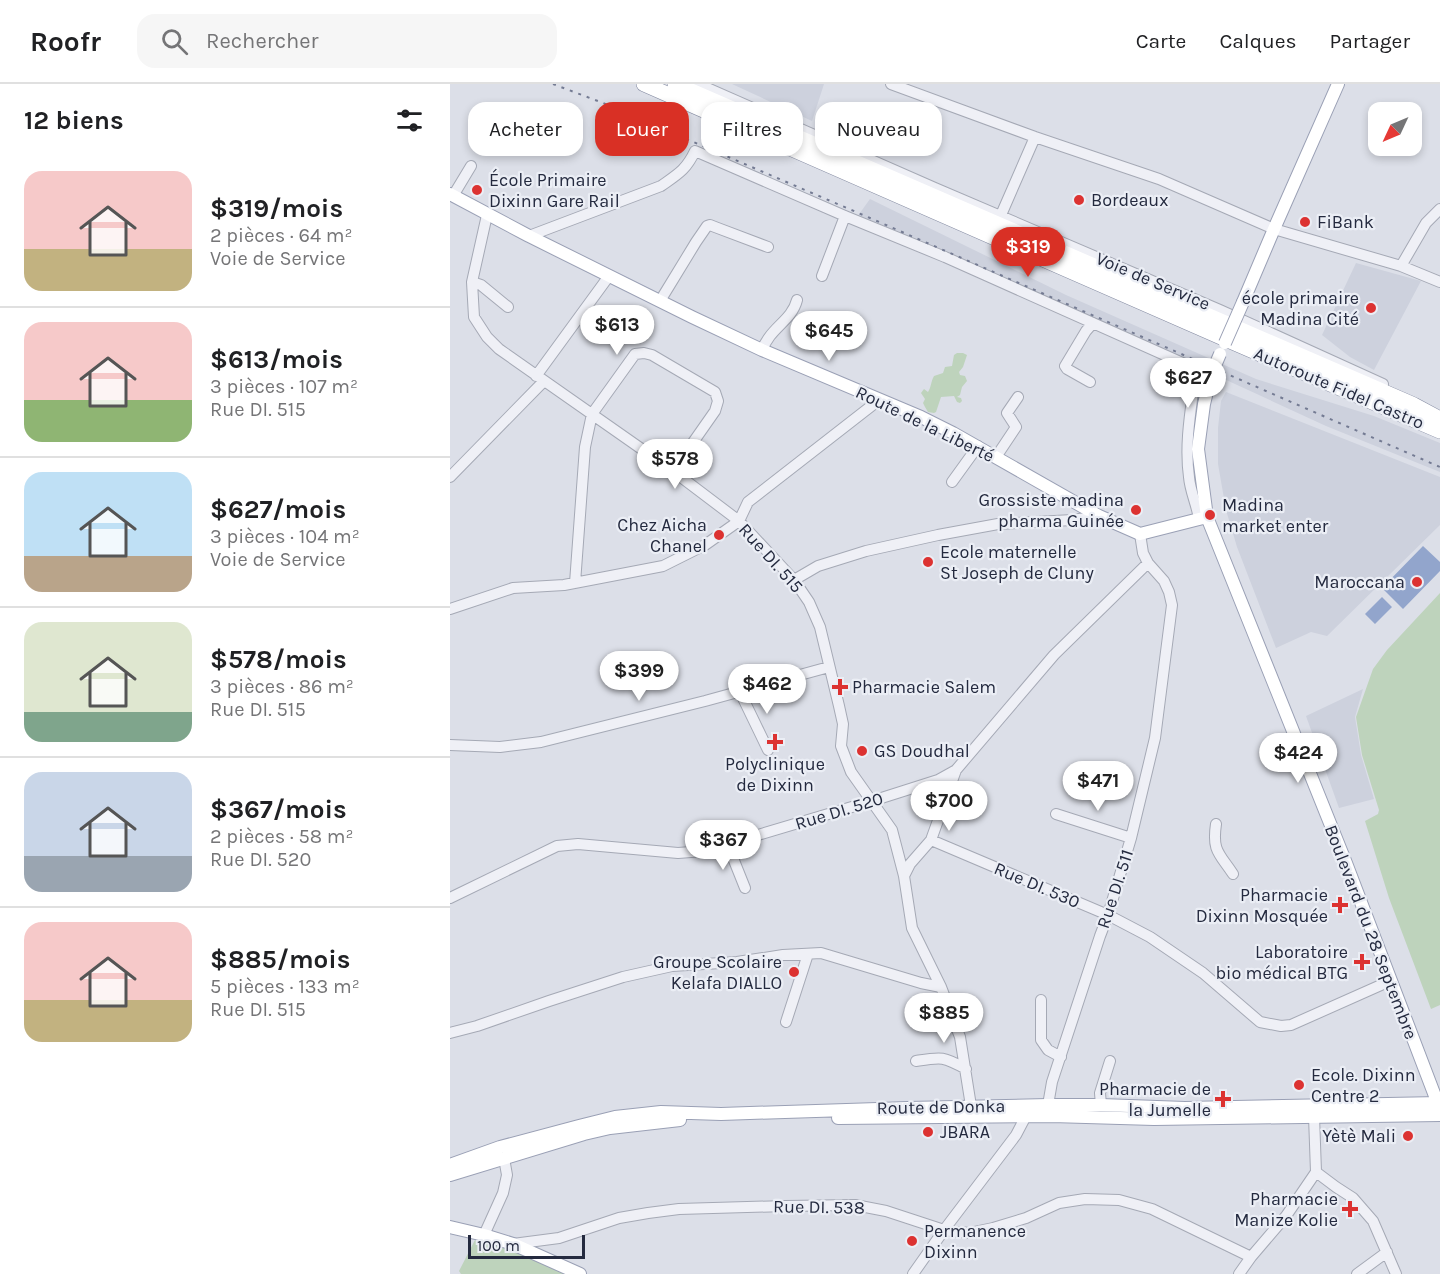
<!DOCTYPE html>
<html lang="fr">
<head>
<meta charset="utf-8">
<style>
	:root { --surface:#fff; --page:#f6f6f6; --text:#202124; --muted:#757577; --line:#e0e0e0; --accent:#d93025 }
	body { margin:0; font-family:Karla,sans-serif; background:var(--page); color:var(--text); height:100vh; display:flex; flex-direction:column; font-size:22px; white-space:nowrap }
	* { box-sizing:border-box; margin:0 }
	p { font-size:20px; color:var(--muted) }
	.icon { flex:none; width:33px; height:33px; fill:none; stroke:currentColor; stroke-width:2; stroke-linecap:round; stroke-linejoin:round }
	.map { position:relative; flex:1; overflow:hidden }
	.panel { display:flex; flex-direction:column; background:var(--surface); width:450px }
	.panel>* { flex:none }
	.guide { position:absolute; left:18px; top:18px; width:570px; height:54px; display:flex; gap:12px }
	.needle { width:39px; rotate:226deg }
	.fabs { position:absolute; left:918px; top:18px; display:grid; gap:12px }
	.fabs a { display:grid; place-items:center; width:54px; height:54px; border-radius:12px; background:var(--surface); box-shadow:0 3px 9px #0003; font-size:30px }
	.scale { position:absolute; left:18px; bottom:15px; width:117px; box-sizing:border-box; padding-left:6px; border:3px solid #242a3f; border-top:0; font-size:16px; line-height:21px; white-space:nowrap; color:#242a3f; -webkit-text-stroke:4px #ebeef5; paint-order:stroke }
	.price { position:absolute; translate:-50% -51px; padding:0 14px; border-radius:21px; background:#fff; color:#222; font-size:20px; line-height:39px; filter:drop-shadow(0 2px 3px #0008) }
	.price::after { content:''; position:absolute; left:50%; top:36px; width:18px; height:14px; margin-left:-9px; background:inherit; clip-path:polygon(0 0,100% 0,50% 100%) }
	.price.on { background:var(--accent); color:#fff }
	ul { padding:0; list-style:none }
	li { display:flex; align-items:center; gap:18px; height:150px; padding:0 24px }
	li+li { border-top:2px solid var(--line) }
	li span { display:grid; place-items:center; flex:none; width:168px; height:120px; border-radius:18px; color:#555 }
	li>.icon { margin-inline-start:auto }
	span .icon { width:72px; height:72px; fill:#fffc; stroke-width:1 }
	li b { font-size:26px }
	h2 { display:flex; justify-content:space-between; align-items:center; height:72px; padding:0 24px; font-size:26px }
	.pill { padding:0 21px; border-radius:18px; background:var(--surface); box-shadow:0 3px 9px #0003; font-size:21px; line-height:54px }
	.pill.on { background:var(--accent); color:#fff }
	header { display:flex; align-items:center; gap:36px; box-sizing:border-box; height:84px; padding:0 30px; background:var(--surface); border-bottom:2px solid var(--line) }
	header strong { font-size:28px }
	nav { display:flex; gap:33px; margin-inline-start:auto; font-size:21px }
	.search { width:420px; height:54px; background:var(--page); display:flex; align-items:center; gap:15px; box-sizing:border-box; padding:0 21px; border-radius:18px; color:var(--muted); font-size:22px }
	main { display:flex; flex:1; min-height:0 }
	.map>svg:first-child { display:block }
	.built { fill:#cdd1dd }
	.green { fill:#bed3bc }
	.water { fill:#92a5cc }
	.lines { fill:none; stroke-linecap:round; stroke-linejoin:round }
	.minor-casing { stroke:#a5a9b5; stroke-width:12 }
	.major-casing { stroke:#9aa0b5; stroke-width:14 }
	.highway-casing { stroke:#8289a0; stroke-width:16 }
	.minor { stroke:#eff0f6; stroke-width:10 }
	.major { stroke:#fff; stroke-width:12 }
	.highway { stroke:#fff; stroke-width:15 }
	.rail { stroke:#747b93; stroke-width:2; stroke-dasharray:3 6; stroke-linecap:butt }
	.major-bridge-casing { stroke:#9aa0b5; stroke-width:14; stroke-linecap:butt }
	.major-bridge { stroke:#fff; stroke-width:12 }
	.poi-dot { fill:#dc3231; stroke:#ebeef5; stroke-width:2 }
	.labels { text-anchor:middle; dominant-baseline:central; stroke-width:4.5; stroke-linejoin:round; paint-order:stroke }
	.poi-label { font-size:18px; fill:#242a3f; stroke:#ebeef5; text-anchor:start }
	.street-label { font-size:18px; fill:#242a3f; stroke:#ebeef5 }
</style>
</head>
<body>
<header>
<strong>Roofr</strong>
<div class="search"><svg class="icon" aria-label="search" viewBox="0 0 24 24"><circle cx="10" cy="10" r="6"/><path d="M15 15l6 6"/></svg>Rechercher</div>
<nav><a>Carte</a><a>Calques</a><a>Partager</a></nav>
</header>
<main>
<section class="panel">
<h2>12 biens<svg class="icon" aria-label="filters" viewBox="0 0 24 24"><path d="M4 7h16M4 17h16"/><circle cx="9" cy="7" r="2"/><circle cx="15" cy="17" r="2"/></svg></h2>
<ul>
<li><span style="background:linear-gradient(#f6c9c9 65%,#c2b280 0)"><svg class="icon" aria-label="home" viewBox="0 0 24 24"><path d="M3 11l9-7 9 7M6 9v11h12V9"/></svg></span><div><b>$319/mois</b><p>2 pièces · 64 m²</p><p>Voie de Service</p></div></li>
<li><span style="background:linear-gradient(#f6c9c9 65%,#8fb573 0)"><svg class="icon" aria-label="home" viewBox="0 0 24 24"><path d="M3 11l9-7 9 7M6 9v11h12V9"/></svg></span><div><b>$613/mois</b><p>3 pièces · 107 m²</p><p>Rue DI. 515</p></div></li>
<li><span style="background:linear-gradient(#bfe0f5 70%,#b9a48a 0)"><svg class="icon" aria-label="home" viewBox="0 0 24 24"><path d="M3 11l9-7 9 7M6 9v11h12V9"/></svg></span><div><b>$627/mois</b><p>3 pièces · 104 m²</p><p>Voie de Service</p></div></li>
<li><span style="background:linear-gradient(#dfe7d0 75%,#7fa58c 0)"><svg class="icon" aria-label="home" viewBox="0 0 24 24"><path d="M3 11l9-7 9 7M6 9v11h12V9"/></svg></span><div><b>$578/mois</b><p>3 pièces · 86 m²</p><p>Rue DI. 515</p></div></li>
<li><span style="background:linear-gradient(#c9d6e8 70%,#9aa5b1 0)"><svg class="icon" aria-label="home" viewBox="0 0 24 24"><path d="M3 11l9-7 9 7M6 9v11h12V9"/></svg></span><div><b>$367/mois</b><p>2 pièces · 58 m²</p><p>Rue DI. 520</p></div></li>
<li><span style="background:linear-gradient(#f6c9c9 65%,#c2b280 0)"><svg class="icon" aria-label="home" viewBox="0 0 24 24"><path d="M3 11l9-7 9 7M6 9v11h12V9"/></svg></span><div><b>$885/mois</b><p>5 pièces · 133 m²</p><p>Rue DI. 515</p></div></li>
</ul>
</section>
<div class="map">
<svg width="990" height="1190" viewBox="0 0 990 1190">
	<rect width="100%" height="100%" fill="#dcdfe8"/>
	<path class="built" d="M282,0H374L362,37Z
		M420,115L616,211L806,295L924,332L990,359V388L876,342L748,283L407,133Z
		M906,179L971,197L924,286L900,273L872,251Z
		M776,308L990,393V441L877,552L861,548L826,564L787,463L776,426L768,380V344L771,317Z
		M913,605L905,633L911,671L924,715L889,724L856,632Z"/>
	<path class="green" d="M507,269H513L517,271L513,283L509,288L510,291L515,292L517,297L512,303L510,311L507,313L511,314L512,317L510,319L507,318L504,312L491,313L486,328L484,329L478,328L475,323L473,319L475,315L471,309L474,305L478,308C481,304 481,297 484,292L493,289L495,283L502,282L504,271Z
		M990,509V921L981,925L939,814L915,737L928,730L929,726L912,671L906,633L923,585L937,566Z
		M27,1152L121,1190H11L9,1187Z"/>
	<path class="water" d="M973,462L990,478V487L953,525L932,504Z
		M932,513L942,523L925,540L915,530Z"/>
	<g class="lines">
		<defs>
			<path id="minor" d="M248,0L485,104L770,226L933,300
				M441,0L585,53L709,95L824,145L951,182L990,198
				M3,112L21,82
				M37,131L22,198L24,233L37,253L49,265L223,387L289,437L344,496L359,518L370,543L389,622L393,640L391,662L401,688L442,746L454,792L462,844L491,903L510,953L521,1022
				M551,131L585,53
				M79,152L211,102C228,90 236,86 245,67L395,132L495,173L746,285C742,320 734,357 739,393C740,407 747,421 749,435
				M951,182L976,139L990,125
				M372,192L395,132
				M22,198L31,201L58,223
				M210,217L246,158L257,142L260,141L265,143L318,163
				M312,266C314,261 317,256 320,252C329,240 343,232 347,216
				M86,292L159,192
				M640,298L617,285L615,282L636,247L643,239
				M546,373L566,343L557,329L568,313
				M0,393L94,297
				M502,398L528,362
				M344,496L368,482L416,467L488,451L548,440L623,436L649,432
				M125,499L135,363L142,330L185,270L194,269L202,271L265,308L268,317L265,327L223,387
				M0,525L63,504L114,501L213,482L255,461L289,437L298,418L429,316
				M290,608L318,666
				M0,661L50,663L91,658L255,617L379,583
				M606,730L681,754
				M766,740C762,767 769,769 783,790
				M481,756L658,831L700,853L753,889L810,938L831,942L841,941L940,897
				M277,759L295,804
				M454,792L460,780L481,756L506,686
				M0,814L107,762L128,760L228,769L254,767L422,717L488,696L506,686L604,571L698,479
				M591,916V956L598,966L611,973
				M336,938L358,870
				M0,949L27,942L99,917L173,893L222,882L287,878L333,871L371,869L471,899L491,903
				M466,977C491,973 493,972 516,985
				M598,1021L602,998L650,852L658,831L681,754L705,654L722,521L719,508L714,497L698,479L693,469L690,450
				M651,1021L650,1009L660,977
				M866,1088L886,1103L903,1114L923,1137L946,1190
				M34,1151L53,1109L57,1091L54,1074
				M63,1160L109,1154L169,1134L198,1129L229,1125L336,1122L405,1121L436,1127L494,1146L519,1149L543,1144L576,1134L609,1119L635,1115L669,1116L702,1125L801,1173
				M463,1190L494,1146L566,1051L576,1032
				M789,1190L801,1173L836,1132L866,1088L864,1032
				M907,1190L937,1168"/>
			<path id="major" d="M0,110L79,152L242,233L312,266L471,333L503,349L649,432L690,450L757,433
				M793,218L824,145L888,0
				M761,291L754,320L748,365L757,433L896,779L990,1025
				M388,1034L602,1032L704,1035L990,1031
				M0,1081L50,1063L129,1042L165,1033L211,1028L271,1030L458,1024L598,1021H651L735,1024L990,1019
				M0,1091L134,1050L160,1044L230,1036
				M0,1143L34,1151L63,1160L130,1190"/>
			<path id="highway" d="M194,0L773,254L990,347
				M225,0L964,321L990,335"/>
		</defs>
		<use href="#minor" class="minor-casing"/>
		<use href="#major" class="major-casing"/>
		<use href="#highway" class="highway-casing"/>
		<use href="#minor" class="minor"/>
		<use href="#major" class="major"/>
		<use href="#highway" class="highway"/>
		<path class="rail" d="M103,0L153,19L420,134L990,383"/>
		<defs>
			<path id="major-bridge" d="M775,259L793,218
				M761,291L770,270"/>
		</defs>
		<use href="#major-bridge" class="major-bridge-casing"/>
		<use href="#major-bridge" class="major-bridge"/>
	</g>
	<g class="poi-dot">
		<circle cx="27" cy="106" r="6"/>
		<circle cx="629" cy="116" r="6"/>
		<circle cx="855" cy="138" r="6"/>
		<circle cx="921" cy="224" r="6"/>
		<circle cx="686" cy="426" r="6"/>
		<circle cx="760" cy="431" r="6"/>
		<circle cx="269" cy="451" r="6"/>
		<circle cx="478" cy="478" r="6"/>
		<circle cx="967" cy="498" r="6"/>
		<path d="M387 594h6v6h6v6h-6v6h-6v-6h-6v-6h6z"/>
		<path d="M322 649h6v6h6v6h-6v6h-6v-6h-6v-6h6z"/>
		<circle cx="412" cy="667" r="6"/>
		<path d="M887 812h6v6h6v6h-6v6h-6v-6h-6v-6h6z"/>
		<path d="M909 869h6v6h6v6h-6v6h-6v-6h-6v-6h6z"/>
		<circle cx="344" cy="888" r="6"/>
		<circle cx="849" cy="1001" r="6"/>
		<path d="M770 1006h6v6h6v6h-6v6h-6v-6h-6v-6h6z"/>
		<circle cx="478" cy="1048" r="6"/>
		<circle cx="958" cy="1052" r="6"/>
		<path d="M897 1116h6v6h6v6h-6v6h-6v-6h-6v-6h6z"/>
		<circle cx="462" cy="1157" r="6"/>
	</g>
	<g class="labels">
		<g class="poi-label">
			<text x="39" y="96">École Primaire<tspan x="39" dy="21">Dixinn Gare Rail</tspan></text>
			<text x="641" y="116">Bordeaux</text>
			<text x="867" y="138">FiBank</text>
			<text x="909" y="214" text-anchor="end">école primaire<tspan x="909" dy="21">Madina Cité</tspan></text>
			<text x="674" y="416" text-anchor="end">Grossiste madina<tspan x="674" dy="21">pharma Guinée</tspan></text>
			<text x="772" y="421">Madina<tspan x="772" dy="21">market enter</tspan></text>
			<text x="257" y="441" text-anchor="end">Chez Aicha<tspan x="257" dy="21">Chanel</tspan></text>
			<text x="490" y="468">Ecole maternelle<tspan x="490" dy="21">St Joseph de Cluny</tspan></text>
			<text x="955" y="498" text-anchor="end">Maroccana</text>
			<text x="402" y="603">Pharmacie Salem</text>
			<text x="424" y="667">GS Doudhal</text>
			<text x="325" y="680" text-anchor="middle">Polyclinique<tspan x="325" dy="21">de Dixinn</tspan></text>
			<text x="878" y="811" text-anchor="end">Pharmacie<tspan x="878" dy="21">Dixinn Mosquée</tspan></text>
			<text x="898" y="868" text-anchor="end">Laboratoire<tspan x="898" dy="21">bio médical BTG</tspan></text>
			<text x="332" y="878" text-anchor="end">Groupe Scolaire<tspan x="332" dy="21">Kelafa DIALLO</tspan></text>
			<text x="861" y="991">Ecole. Dixinn<tspan x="861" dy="21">Centre 2</tspan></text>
			<text x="761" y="1005" text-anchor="end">Pharmacie de<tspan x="761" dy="21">la Jumelle</tspan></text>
			<text x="490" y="1048">JBARA</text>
			<text x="946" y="1052" text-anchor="end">Yètè Mali</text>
			<text x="888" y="1115" text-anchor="end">Pharmacie<tspan x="888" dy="21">Manize Kolie</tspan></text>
			<text x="474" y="1147">Permanence<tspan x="474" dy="21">Dixinn</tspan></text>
		</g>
		<g class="street-label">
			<text transform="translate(703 197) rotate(23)">Voie de Service</text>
			<text transform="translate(889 304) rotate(23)">Autoroute Fidel Castro</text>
			<text transform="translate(475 340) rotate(26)">Route de la Liberté</text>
			<text transform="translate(321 474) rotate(48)">Rue DI. 515</text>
			<text transform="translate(389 727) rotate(-17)">Rue DI. 520</text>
			<text transform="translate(587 801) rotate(23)">Rue DI. 530</text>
			<text transform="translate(665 805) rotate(-72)">Rue DI. 511</text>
			<text transform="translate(921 848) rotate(69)">Boulevard du 28 Septembre</text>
			<text transform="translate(491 1023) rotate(-1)">Route de Donka</text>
			<text transform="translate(369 1123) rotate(1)">Rue DI. 538</text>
		</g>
	</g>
</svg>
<div class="fabs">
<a><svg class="needle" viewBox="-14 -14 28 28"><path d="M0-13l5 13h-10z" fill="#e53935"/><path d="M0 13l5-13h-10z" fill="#757577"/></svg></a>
</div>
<div class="scale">100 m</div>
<b class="price on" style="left:578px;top:194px">$319</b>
<b class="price" style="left:167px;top:272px">$613</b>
<b class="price" style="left:379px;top:278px">$645</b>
<b class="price" style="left:738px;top:325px">$627</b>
<b class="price" style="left:225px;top:406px">$578</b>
<b class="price" style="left:189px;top:618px">$399</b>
<b class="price" style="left:317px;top:631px">$462</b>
<b class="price" style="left:848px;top:700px">$424</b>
<b class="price" style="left:648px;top:728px">$471</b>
<b class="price" style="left:499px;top:748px">$700</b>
<b class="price" style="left:273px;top:787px">$367</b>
<b class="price" style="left:494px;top:960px">$885</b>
<div class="guide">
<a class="pill">Acheter</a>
<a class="pill on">Louer</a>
<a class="pill">Filtres</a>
<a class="pill">Nouveau</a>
</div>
</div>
</main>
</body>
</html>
